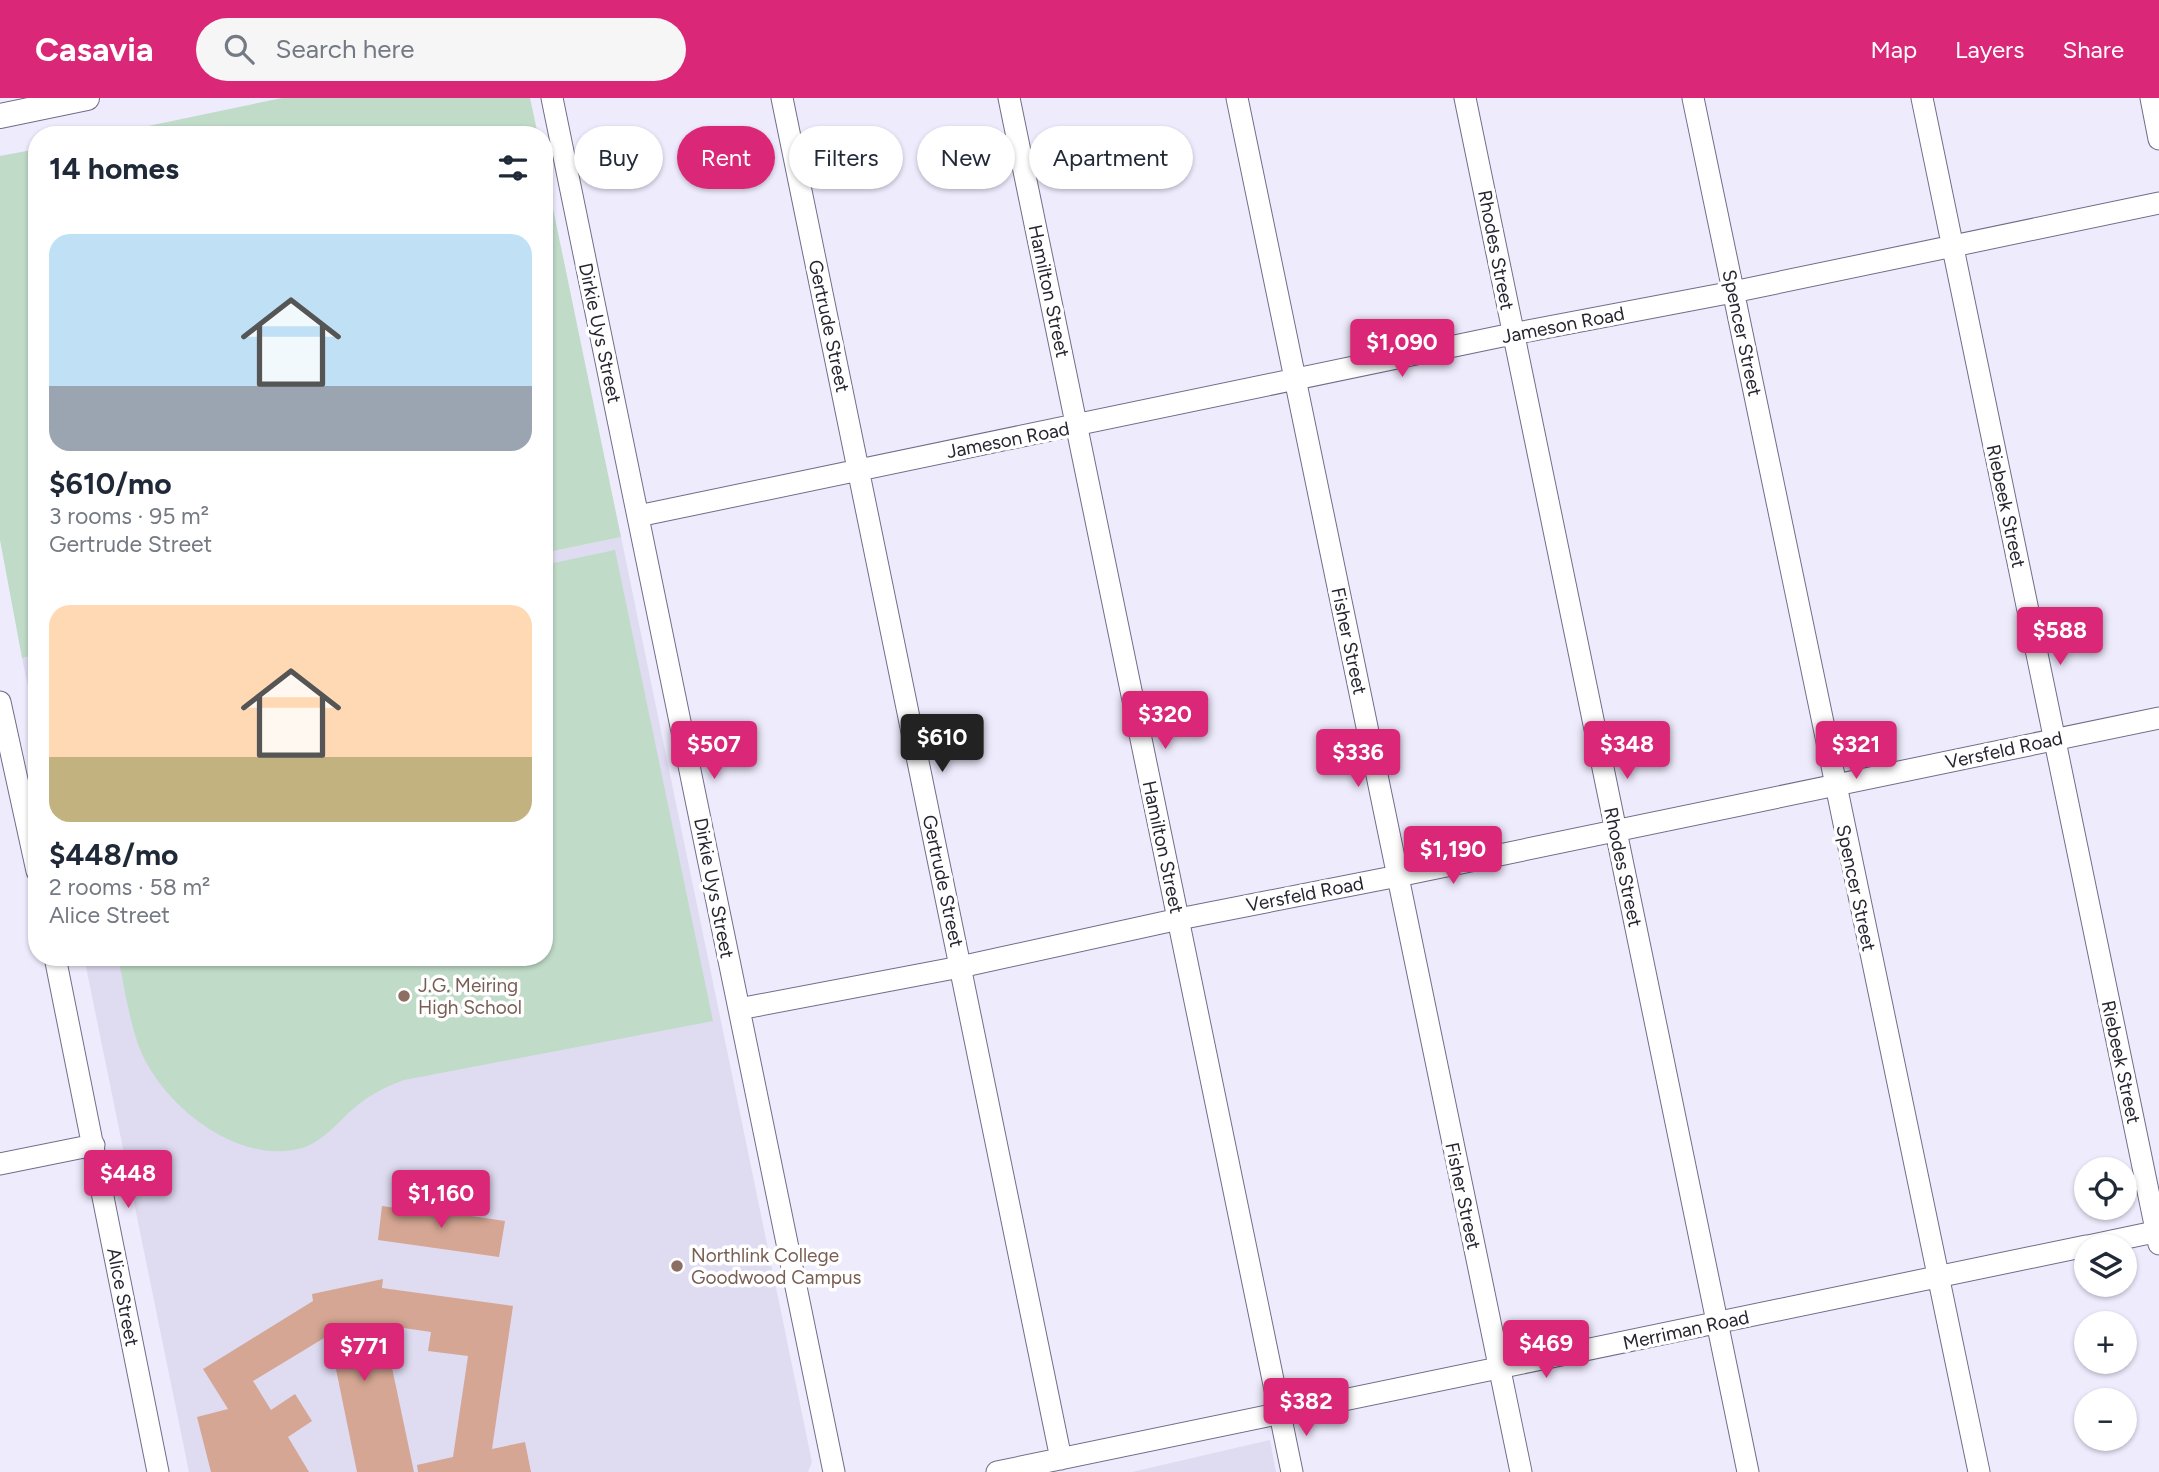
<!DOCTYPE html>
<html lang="en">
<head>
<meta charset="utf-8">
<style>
	:root { --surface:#fff; --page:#f6f6f7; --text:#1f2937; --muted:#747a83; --accent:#db2777 }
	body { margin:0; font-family:Figtree,sans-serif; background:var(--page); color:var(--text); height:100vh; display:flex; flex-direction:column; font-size:26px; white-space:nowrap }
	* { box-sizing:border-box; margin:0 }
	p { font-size:23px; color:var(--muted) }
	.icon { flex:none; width:38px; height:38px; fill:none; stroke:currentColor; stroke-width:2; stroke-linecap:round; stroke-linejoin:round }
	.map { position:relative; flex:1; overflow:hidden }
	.details { position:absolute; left:28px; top:28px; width:525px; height:840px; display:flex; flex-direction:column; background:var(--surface); border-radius:28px; box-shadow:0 2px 5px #0004 }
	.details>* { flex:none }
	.banner { position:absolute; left:574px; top:28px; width:665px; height:63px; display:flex; gap:14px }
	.tools { position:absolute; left:2074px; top:1059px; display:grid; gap:14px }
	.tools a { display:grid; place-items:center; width:63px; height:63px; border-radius:50%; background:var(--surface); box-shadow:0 2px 5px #0004; font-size:35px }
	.price { position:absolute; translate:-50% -60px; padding:0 16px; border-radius:7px; background:var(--accent); color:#fff; font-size:23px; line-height:46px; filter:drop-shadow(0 2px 4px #0008) }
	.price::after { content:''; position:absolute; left:50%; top:42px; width:21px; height:16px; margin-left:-10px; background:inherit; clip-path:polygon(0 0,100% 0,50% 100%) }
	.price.current { background:#222; color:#fff }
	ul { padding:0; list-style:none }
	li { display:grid; align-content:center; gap:14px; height:371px; padding:0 21px }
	li span { display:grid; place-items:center; height:217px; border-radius:21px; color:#555 }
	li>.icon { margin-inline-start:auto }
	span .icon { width:126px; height:126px; fill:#fffc; stroke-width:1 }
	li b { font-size:30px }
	h2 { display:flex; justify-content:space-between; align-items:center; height:84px; padding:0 21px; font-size:30px }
	.pill { padding:0 24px; border-radius:32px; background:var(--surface); box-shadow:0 2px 5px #0004; font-size:24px; line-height:63px }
	.pill.current { background:var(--accent); color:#fff }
	header { display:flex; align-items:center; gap:42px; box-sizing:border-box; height:98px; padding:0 35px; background:var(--accent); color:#fff }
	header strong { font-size:33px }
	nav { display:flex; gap:38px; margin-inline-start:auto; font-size:24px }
	.search { width:490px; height:63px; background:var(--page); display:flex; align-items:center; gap:18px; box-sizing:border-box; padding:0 24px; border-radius:38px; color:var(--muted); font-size:26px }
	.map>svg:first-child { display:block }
	.built { fill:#dfdbf1 }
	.green { fill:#c0dbc8 }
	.building { fill:#d5a693 }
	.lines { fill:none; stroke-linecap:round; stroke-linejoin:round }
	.minor-casing { stroke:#726d88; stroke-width:23 }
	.tertiary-casing { stroke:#726d88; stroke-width:26 }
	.minor { stroke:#fff; stroke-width:21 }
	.tertiary { stroke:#fff; stroke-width:24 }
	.education-dot { fill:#8d6e63; stroke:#fff; stroke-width:2.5 }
	.labels { text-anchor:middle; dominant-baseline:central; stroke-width:7; stroke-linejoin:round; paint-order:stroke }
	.street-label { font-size:19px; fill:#272530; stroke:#fff }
	.education-label { font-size:19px; fill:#785e54; stroke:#fff; text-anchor:start }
</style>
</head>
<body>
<header>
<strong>Casavia</strong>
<div class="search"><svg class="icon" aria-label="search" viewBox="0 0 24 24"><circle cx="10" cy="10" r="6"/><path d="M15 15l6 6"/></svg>Search here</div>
<nav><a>Map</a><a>Layers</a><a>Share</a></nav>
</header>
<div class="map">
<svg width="2159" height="1374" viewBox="0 0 2159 1374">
	<rect width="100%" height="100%" fill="#eeebfd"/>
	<path class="built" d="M621,439L812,1364L808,1374H189L84,859H544V455Z
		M37,557V631L22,560Z
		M1270,1342L1276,1374H1132Z"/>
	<path class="green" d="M282,0H530L538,37H105Z
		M37,51V557L22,560L0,442V58Z
		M544,67L621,439L544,455Z
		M615,452L713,923L404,982C385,989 369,997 353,1011C336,1026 321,1046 298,1051C233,1066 156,1002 137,943C128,916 124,887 118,859H544V467Z"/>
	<path class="building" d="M397,1107L505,1123L499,1159L378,1142L382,1108L396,1110Z
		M383,1181L382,1190L513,1208L492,1351L525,1344L531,1374H418L417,1367L453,1359L468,1258L428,1253L431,1234L383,1227L414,1374H357L329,1237L253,1283L271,1312L295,1296L312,1323L288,1339L309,1374H211L197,1319L228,1311L203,1271L313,1203L312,1196Z"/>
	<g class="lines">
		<defs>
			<path id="minor" d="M552,0L834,1374
				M782,0L1061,1361
				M1009,0L1292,1374
				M1237,0L1521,1374
				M1465,0L1748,1374
				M1693,0L1979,1374
				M1922,0L2159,1146
				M2151,0L2159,41
				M638,418L1512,236L1733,194L2159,105
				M0,604L37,773
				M55,859L158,1374
				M739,911L960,869L1179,821L1398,778L2159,620
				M0,1066L94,1047
				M2088,1148L2159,1133
				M997,1374L2086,1148"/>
			<path id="tertiary" d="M0,18L87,0"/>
		</defs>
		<use href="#minor" class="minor-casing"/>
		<use href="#tertiary" class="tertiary-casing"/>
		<use href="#minor" class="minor"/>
		<use href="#tertiary" class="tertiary"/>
	</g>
	<g class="education-dot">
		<circle cx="404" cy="898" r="7"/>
		<circle cx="677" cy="1168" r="7"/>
	</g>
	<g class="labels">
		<g class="street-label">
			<text transform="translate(1496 152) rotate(79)">Rhodes Street</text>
			<text transform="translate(1049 193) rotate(78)">Hamilton Street</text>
			<text transform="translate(1563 227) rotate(-11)">Jameson Road</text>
			<text transform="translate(829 228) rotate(78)">Gertrude Street</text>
			<text transform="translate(600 235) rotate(78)">Dirkie Uys Street</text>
			<text transform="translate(1742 235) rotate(78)">Spencer Street</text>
			<text transform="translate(1008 342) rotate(-11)">Jameson Road</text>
			<text transform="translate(2006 408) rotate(78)">Riebeek Street</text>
			<text transform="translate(1349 543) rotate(78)">Fisher Street</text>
			<text transform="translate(2004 652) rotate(-12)">Versfeld Road</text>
			<text transform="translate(1163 749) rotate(78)">Hamilton Street</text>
			<text transform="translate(1623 769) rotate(78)">Rhodes Street</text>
			<text transform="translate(943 783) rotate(78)">Gertrude Street</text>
			<text transform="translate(714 790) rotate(79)">Dirkie Uys Street</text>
			<text transform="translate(1856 790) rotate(78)">Spencer Street</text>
			<text transform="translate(1305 796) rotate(-11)">Versfeld Road</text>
			<text transform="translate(2121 964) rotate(78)">Riebeek Street</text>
			<text transform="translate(1463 1098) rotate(78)">Fisher Street</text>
			<text transform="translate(123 1199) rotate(79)">Alice Street</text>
			<text transform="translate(1686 1232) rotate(-12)">Merriman Road</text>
		</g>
		<g class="education-label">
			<text x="418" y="887">J.G. Meiring<tspan x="418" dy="22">High School</tspan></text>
			<text x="691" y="1157">Northlink College<tspan x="691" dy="22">Goodwood Campus</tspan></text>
		</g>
	</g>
</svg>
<div class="tools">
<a><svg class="icon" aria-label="locate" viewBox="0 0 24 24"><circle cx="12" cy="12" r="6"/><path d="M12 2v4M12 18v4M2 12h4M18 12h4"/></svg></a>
<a><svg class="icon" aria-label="layers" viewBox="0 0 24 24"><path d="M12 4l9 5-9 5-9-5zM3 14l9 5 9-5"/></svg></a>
<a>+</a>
<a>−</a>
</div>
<b class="price" style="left:1402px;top:281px">$1,090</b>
<b class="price" style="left:2060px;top:569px">$588</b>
<b class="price" style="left:1165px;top:653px">$320</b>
<b class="price current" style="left:942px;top:676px">$610</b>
<b class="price" style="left:714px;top:683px">$507</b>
<b class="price" style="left:1627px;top:683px">$348</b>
<b class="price" style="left:1856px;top:683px">$321</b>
<b class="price" style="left:1358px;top:691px">$336</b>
<b class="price" style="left:1453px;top:788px">$1,190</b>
<b class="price" style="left:128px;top:1112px">$448</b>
<b class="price" style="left:441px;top:1132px">$1,160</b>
<b class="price" style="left:1546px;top:1282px">$469</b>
<b class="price" style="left:364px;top:1285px">$771</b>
<b class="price" style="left:1306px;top:1340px">$382</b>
<div class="banner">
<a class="pill">Buy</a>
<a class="pill current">Rent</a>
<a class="pill">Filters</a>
<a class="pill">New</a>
<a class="pill">Apartment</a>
</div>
<section class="details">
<h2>14 homes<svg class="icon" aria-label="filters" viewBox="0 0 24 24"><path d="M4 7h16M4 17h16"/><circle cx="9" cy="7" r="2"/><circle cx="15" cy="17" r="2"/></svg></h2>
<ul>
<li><span style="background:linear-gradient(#bfe0f5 70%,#9aa5b1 0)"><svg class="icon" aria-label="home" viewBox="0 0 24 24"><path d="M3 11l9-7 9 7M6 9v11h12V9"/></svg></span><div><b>$610/mo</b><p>3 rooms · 95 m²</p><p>Gertrude Street</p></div></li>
<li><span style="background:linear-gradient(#ffd9b3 70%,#c2b280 0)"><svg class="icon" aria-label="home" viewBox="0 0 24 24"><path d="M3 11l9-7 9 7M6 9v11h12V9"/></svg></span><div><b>$448/mo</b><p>2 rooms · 58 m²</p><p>Alice Street</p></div></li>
</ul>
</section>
</div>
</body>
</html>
